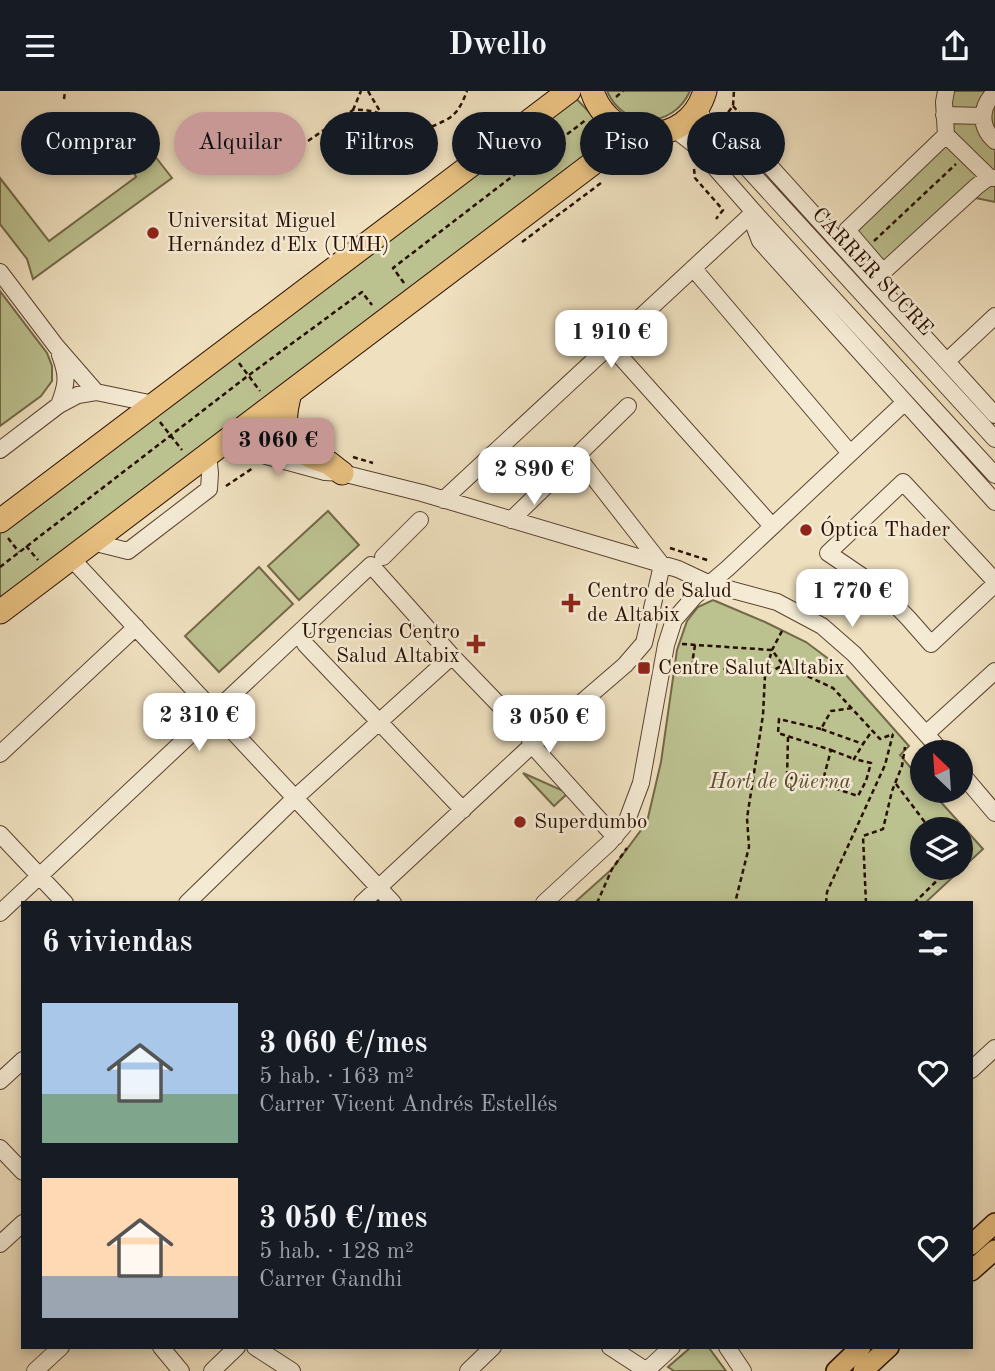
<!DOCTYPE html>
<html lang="es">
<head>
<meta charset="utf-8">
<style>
	:root { --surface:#171b24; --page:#20242c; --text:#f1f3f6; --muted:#9ea1a6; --accent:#c59692 }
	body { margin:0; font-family:"Old Standard TT",serif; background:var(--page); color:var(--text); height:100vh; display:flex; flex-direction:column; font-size:26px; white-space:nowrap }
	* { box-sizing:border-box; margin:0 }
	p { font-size:23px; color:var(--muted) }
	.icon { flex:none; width:38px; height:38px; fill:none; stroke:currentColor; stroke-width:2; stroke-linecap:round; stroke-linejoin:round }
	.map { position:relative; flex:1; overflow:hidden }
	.sheet { position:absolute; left:21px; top:810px; width:952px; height:448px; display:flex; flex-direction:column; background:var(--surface); border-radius:0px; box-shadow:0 4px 10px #0003 }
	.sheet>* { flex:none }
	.top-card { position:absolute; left:21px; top:21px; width:954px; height:63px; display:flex; gap:14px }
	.needle { width:46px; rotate:335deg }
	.tools { position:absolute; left:910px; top:649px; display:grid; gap:14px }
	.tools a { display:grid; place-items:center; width:63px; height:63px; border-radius:50%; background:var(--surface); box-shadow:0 4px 10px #0003; font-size:35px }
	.price { position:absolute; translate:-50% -60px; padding:0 16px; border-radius:14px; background:#fff; color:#222; font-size:23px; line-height:46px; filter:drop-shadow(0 2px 4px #0008) }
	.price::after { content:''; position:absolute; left:50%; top:42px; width:21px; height:16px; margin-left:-10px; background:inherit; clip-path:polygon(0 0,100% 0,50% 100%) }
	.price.active { background:var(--accent); color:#111 }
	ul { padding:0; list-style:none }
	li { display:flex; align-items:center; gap:21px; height:175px; padding:0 21px }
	li span { display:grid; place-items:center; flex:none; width:196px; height:140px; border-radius:0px; color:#555 }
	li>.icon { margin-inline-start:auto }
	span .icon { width:84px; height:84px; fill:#fffc; stroke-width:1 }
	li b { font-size:30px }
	h2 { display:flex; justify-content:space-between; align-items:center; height:84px; padding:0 21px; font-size:30px }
	.tag { padding:0 24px; border-radius:32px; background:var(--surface); box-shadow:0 4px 10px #0003; font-size:24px; line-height:63px }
	.tag.active { background:var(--accent); color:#111 }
	header { display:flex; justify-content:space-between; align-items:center; height:91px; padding:0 21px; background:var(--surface); font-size:32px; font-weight:800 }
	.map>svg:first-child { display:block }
	.green { fill:#bcc190; stroke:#726848; stroke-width:2; fill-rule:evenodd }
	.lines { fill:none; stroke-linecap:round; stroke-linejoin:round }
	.minor-casing { stroke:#5a4230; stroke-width:18 }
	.major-casing { stroke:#280e00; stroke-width:22 }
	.highway-casing { stroke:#280e00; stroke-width:25 }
	.path { stroke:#280e00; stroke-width:2.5; stroke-dasharray:5 3.5; stroke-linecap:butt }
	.minor { stroke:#f5ebd5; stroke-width:16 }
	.major { stroke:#e8c080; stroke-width:19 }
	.highway { stroke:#e8c080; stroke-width:23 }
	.poi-dot { fill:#8f2418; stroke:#f5ebd5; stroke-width:2.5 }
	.labels { text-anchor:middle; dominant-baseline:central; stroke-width:5; stroke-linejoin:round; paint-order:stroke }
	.poi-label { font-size:21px; fill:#280e00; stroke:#f5ebd5; text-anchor:start }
	.street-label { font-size:21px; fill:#280e00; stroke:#f5ebd5 }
	.park-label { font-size:21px; font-style:italic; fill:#5c4d32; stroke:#f5ebd5 }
</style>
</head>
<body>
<header><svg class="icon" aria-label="menu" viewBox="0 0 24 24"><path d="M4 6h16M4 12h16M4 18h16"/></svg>Dwello<svg class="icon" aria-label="share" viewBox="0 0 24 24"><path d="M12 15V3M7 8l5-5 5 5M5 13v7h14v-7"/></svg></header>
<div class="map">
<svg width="995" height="1280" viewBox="0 0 995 1280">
	<rect width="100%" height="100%" fill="#efe0bf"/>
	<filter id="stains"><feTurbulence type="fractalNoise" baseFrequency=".00286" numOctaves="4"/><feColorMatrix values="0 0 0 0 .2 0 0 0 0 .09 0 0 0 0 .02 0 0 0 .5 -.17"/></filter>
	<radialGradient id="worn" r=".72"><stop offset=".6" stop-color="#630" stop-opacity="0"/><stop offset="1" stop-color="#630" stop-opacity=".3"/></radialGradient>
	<path class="green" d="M569,0L612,45L0,510V435Z
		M607,0H690C673,38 624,39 607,0Z
		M941,0H995V111L971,106L883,185L840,141L942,43Z
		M154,64L172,87L33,188L27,168L0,133V87L49,150L136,86L133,80Z
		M0,200L47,262L52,275V290L41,305L0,335Z
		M328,420L359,454L299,509L268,475Z
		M259,476L293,513L219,581L185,545Z
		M713,509L765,531L806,551L838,575L909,655L900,664L922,690V700H931L983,758L925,812H574L612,778L647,731L661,671L677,559L687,530L698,516ZM922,738H961V777H922Z
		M523,682L568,702L554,715Z
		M690,1257H709L726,1280H674L668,1276Z"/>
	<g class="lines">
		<defs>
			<path id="minor" d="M946,0L944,11L946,44L847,139L883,181L977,95L989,86L995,87
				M995,1C980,16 979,36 995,50
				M697,19L716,43L995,348
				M944,24L983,25
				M674,38L696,55L754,121L995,384
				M716,43L740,42L995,324
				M946,44L989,86
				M759,127L755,137L760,150L995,411
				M693,177L850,362
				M0,181L56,255L96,301
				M610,254L772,435
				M947,270L995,225
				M59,314C67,293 68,285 60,264
				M223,352L244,359L325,381L342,382L422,402L678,478L710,493L777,511L822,535L854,563L943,662
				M0,359L59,314L78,304L96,301L154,313
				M443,409L754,121
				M511,429L628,315
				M92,451L128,460L209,398L210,382L208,363
				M383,466L420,429
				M71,467L393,812
				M995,490L903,391L828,462L878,496L909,528L931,553L995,493
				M305,553L463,719
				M927,642L995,580
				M0,663L136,536
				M961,682L995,722
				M0,743L65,812
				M187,812L295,707L452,565
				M362,812L532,654L625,574L644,552L662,474L577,365
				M544,812L609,752L626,732L641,692L666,554L674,529L694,506L728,477L904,312
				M0,822L371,474L452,565L528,644L532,654L615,746
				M971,979L995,957
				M0,990L23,969
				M0,1057L23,1081
				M0,1153L23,1132
				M161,1256L181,1280
				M255,1256L292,1280
				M610,1256L647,1280
				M727,1256L743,1280
				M35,1280L61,1256
				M212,1280L237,1256
				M468,1280L493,1256
				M646,1280L672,1256"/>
			<path id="major" d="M971,1154L995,1132
				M971,1180L995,1159
				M836,1280L861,1256
				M863,1280L889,1256"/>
			<path id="highway" d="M592,0C611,57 688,58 705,0
				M290,302C283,328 281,349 308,364C314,368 322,369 329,372C333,375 338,379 342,382
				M0,430L569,0
				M0,521L613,57L640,43"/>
		</defs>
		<use href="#minor" class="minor-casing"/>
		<use href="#major" class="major-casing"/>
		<use href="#highway" class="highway-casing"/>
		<path class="path" d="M368,0L381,22
			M616,6L623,0
			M64,8L65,0
			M733,15L742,25
			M353,19L361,0
			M723,28L733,15L734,0
			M273,74L353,19C382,16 404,38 428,36C433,36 439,32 444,30C457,24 462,13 467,0
			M694,78L695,87L723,119L716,128
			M874,150L956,73
			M522,151L601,92
			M404,192L393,177L587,28
			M239,272L260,300
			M160,331L182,359
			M353,366L373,372
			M226,395L253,377
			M8,447L19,461
			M26,455L38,469
			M670,457L710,470
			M0,476L249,284L362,201L372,214
			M782,540L772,559L765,584L783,574
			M682,553L772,559L783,574L833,597L880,648L893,643
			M695,554L692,573L765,584L763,624L747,727L749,756L735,812
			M852,617L831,620L821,638L863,653L872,640
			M821,638L779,628L778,642L831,659L822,693L858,705L866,690L871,672L854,668L863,653
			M788,646L787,686L822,693
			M831,659L854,668
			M896,693L930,738
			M597,812L612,778L627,757
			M826,812L827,801L885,674L893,643
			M866,812L863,745L883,738L892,700L902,675L905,656
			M914,812L950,777"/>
		<use href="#minor" class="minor"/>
		<use href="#major" class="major"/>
		<use href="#highway" class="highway"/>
	</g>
	<g class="poi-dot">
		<circle cx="153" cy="142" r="7"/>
		<circle cx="806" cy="439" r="7"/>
		<path d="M567.5 501.5h7v7h7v7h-7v7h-7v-7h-7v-7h7z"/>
		<path d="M472.5 542.5h7v7h7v7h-7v7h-7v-7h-7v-7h7z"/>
		<rect x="637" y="570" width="14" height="14" rx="3.5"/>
		<circle cx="520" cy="731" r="7"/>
	</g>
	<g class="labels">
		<g class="poi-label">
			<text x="167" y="130">Universitat Miguel<tspan x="167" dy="24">Hernández d'Elx (UMH)</tspan></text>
			<text x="820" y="439">Óptica Thader</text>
			<text x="587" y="500">Centro de Salud<tspan x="587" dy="24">de Altabix</tspan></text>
			<text x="460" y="541" text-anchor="end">Urgencias Centro<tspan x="460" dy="24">Salud Altabix</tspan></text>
			<text x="658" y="577">Centre Salut Altabix</text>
			<text x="534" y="731">Superdumbo</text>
		</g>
		<g class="street-label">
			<text transform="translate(872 181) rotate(47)">CARRER SUCRE</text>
		</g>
		<g class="park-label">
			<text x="780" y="691">Hort de Qüerna</text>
		</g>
	</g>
	<rect width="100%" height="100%" filter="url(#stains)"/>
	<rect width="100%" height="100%" fill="url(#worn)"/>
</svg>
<div class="tools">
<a><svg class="needle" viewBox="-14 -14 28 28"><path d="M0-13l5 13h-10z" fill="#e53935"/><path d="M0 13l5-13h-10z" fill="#9ea1a6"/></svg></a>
<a><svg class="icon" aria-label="layers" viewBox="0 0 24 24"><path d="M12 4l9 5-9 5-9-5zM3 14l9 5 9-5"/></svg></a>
</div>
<b class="price" style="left:611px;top:279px">1 910 €</b>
<b class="price active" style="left:278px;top:387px">3 060 €</b>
<b class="price" style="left:534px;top:416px">2 890 €</b>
<b class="price" style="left:852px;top:538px">1 770 €</b>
<b class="price" style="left:199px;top:662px">2 310 €</b>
<b class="price" style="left:549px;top:664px">3 050 €</b>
<div class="top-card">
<a class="tag">Comprar</a>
<a class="tag active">Alquilar</a>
<a class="tag">Filtros</a>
<a class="tag">Nuevo</a>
<a class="tag">Piso</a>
<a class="tag">Casa</a>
</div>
<section class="sheet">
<h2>6 viviendas<svg class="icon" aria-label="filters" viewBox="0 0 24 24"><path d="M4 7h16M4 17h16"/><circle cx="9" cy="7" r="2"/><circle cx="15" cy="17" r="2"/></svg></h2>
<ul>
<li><span style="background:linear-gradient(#a9c7e8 65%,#7fa58c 0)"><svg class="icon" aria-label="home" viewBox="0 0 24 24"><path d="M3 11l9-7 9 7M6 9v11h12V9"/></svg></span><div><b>3 060 €/mes</b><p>5 hab. · 163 m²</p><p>Carrer Vicent Andrés Estellés</p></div><svg class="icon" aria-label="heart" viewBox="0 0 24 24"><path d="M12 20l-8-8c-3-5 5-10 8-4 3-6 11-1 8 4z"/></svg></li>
<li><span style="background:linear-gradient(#ffd9b3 70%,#9aa5b1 0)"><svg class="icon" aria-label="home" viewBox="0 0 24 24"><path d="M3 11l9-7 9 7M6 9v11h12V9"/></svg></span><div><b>3 050 €/mes</b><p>5 hab. · 128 m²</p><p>Carrer Gandhi</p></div><svg class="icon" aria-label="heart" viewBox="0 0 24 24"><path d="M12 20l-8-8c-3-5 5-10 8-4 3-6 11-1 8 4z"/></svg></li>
</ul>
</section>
</div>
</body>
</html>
